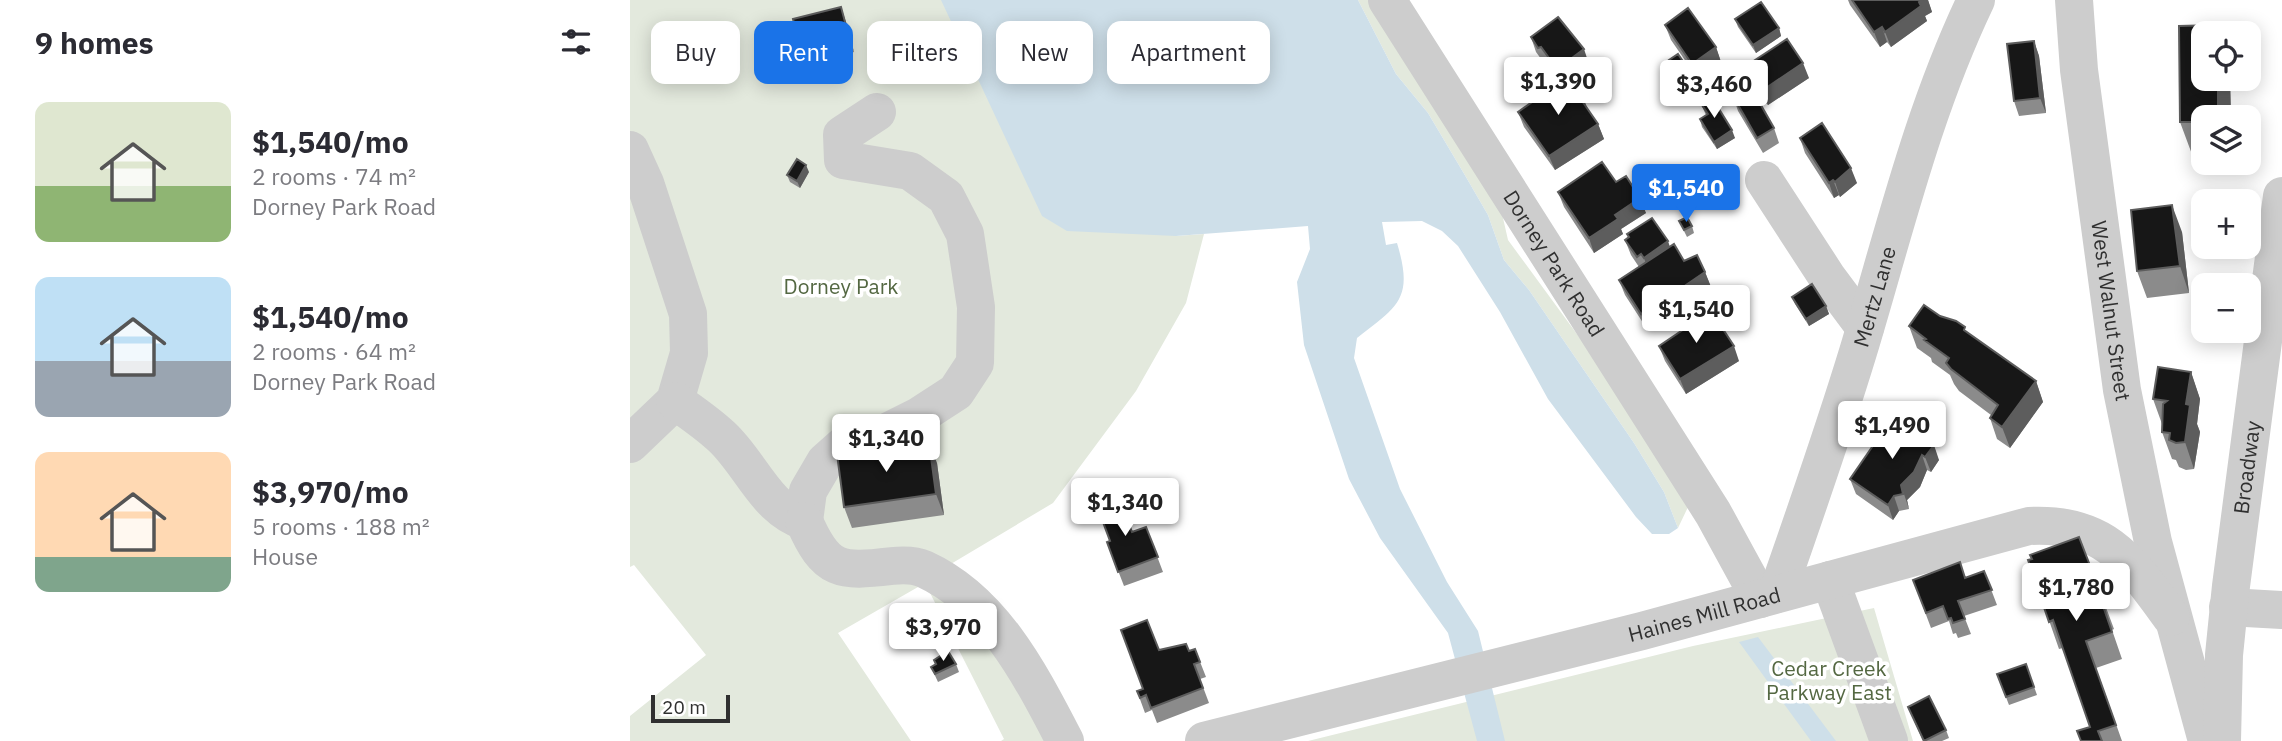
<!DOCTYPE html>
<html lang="en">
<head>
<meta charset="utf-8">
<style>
	:root { --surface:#fff; --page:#f7f7f7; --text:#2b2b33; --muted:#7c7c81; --accent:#1a73e8 }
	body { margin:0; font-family:"IBM Plex Sans",sans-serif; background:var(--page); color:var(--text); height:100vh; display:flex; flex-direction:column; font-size:26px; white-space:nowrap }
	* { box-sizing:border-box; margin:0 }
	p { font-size:23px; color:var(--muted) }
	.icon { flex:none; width:38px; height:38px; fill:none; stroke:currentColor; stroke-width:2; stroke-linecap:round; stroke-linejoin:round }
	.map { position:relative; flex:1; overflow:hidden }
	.details { display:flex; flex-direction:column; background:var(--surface); width:630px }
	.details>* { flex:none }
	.guide { position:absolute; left:21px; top:21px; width:665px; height:63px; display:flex; gap:14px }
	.tools { position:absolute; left:1561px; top:21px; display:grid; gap:14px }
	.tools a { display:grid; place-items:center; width:70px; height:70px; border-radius:14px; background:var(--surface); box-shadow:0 4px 18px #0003; font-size:35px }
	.scale { position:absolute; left:21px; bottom:18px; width:79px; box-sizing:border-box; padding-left:7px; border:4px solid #303030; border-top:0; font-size:19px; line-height:24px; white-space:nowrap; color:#303030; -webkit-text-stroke:5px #fff; paint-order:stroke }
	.price { position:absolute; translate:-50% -60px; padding:0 16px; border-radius:7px; background:#fff; color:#222; font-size:23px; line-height:46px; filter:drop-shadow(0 2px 4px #0008) }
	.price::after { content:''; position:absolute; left:50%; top:42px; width:21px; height:16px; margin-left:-10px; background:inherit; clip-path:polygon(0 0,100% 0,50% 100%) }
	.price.active { background:var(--accent); color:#fff }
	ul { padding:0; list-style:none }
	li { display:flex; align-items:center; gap:21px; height:175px; padding:0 35px }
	li span { display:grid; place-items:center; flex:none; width:196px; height:140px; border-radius:14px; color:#555 }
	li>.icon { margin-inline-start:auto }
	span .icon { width:84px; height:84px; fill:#fffc; stroke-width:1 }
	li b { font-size:30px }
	h2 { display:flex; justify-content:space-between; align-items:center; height:84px; padding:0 35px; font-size:30px }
	.tag { padding:0 24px; border-radius:14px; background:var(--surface); box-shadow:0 4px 18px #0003; font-size:24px; line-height:63px }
	.tag.active { background:var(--accent); color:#fff }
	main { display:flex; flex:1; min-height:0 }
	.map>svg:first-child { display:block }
	.green { fill:#e3e9dd }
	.water { fill:#cedfe9 }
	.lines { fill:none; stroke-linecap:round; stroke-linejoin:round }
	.minor { stroke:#cdcdcd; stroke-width:38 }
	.wall { fill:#8b8b8b }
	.shaded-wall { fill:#5d5d5d }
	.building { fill:#171717; stroke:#5d5d5d; stroke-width:2 }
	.labels { text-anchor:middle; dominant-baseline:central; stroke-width:7; stroke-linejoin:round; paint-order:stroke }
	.street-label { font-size:21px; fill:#303030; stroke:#fff }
	.park-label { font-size:21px; fill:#546842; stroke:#fff }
</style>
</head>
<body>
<main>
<section class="details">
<h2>9 homes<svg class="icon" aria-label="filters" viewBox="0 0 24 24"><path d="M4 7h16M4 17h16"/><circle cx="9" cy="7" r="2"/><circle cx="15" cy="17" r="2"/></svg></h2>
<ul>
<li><span style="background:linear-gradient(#dfe7d0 60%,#8fb573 0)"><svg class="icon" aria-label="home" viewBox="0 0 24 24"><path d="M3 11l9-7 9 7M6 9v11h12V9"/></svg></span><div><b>$1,540/mo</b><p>2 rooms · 74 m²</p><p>Dorney Park Road</p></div></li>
<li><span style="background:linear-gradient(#bfe0f5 60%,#9aa5b1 0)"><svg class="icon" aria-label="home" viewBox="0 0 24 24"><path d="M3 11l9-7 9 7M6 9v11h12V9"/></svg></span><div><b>$1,540/mo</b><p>2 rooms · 64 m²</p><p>Dorney Park Road</p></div></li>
<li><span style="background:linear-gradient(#ffd9b3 75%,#7fa58c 0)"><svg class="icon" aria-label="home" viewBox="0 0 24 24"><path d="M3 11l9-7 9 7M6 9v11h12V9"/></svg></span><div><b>$3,970/mo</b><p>5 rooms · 188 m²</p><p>House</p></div></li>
</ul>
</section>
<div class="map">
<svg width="1652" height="741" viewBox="0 0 1652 741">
	<rect width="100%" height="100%" fill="#fff"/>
	<path class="green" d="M0,0H433L546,236L574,234L556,303L506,391L423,503L304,574L322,591L424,741H371L374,739L295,583L208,633L281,741H0V716L76,655L4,565L0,567Z
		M728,0H750L868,196L878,240L982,382L1058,507L1048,528L1034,492L1004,443L899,290L874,260L858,215L836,177L798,113L766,74Z
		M1244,608L1283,741H678L1063,646Z"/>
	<path class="water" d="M311,0H728L766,74L798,113L836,177L858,215L874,260L899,290L1004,443L1034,492L1048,528L1039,534H1022L1006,517L918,399L870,312L828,246L812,231L792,221L752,222L756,245L767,243C784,299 768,306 727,338L724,358L770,489L817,582L848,631L875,741H847L818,633L750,538L719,479L674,345L667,282L680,249L678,226L546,236L437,231L412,216Z
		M1128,637L1206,741H1181L1109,642Z"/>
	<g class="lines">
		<g class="minor">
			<path id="s1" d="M757,0L1083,513L1130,599"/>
			<path id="s2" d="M1444,0L1449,70L1492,390L1523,542L1577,741"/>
			<path d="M0,150L15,183L58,314L59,353L45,401L0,444"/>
			<path d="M1134,180L1197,277L1235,328"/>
			<path d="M45,401C61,412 78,424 92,437C121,464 135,508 174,521L178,491L195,462L222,438L253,434L289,416L326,392L345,363L346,307L335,234L316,197L280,171L213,160L212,135L247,112"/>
			<path d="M174,521C196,572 210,572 262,566C272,565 285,565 294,569C364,601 401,676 435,741"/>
			<path d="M1200,580L1259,741"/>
			<path id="s3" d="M1147,594C1175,514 1203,434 1228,352C1264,233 1292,113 1346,0"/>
			<path d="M1598,607L1652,610"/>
			<path id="s4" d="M574,741L1012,631L1399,526C1475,522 1500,561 1541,617"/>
			<path id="s5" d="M1592,741L1594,655L1601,586L1652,196"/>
		</g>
	</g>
	<path class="wall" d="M1218,0H1298L1302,12L1295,16L1297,21L1261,47L1257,42L1250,47L1220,5Z
		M1105,19L1149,28L1151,36L1126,53L1108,27Z
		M216,22L224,52L176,65L171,50Z
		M1035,25L1086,47L1091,62L1068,79L1041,40Z
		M1587,25L1590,33H1573V79H1600L1601,117H1573V157H1563L1550,122L1549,26Z
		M901,37L959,64L934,83L958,109L968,124L974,139L925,170L894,127L888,112L902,103L901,99L930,81L916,62L914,63L906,52Z
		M1404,41L1409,56L1416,113L1389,116L1384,101Z
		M1039,60L1054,63L1057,71L1048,77L1042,68Z
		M1116,66L1179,78L1138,105L1125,93Z
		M1104,83L1119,87L1144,128L1149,143L1133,153L1108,111L1103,96L1109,93Z
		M1070,102L1105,138L1087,149L1072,127L1070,119L1076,115Z
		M1170,138L1227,183L1210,197L1209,195L1204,198L1175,153Z
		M179,172L170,188L160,182L157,175Z
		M986,182L1016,213L991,229L993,234L964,253L934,207L928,192Z
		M1049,221L1062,226L1064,233L1057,237Z
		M1552,232L1559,293L1517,298L1507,271Z
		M997,234L1040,247L1054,261L1075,272L1081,287L1062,300L1063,303L1056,308L1054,305L1017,329L995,295L989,280L1009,267L1001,255L995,240L998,238Z
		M1162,297L1196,306L1199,314L1179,326L1165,304Z
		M1310,316L1337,332L1406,381L1413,402L1380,448L1367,439L1360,418L1361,415L1329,391L1324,384L1320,375L1302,362L1301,358L1287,348L1279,326Z
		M1029,346L1109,361L1056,394L1035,361Z
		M1561,372L1570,399L1567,424L1570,432L1564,469L1556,470L1549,467L1546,460L1542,459L1532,432V424L1523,399Z
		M1260,421L1309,460L1301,472L1297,470L1290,487L1277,500L1279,509L1269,511L1263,520L1226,494L1220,479Z
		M307,463L314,515L222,528L214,507Z
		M516,527L533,572L494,586L477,542Z
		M1402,559L1474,602L1484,629L1482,630L1492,659L1466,668L1492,741H1451L1460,727L1433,648L1429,649L1398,560Z
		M1354,571L1367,605L1334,616L1341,634L1328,638L1326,633L1323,634L1319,621L1301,628L1283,580L1335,578Z
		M565,649L576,677L570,679L579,703L527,723L522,710L515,713L507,691L513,689L529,650L559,651Z
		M304,660L326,664L329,672L308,682L301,667L305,665Z
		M1396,664L1407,695L1379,705L1367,674Z
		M1278,707L1316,730L1319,738L1312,741H1293Z"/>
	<path class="shaded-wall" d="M1292,0H1298L1302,12L1295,16L1297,21L1261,47L1255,32Z
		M211,7L216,22L224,52L219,37Z
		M1252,27L1257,42L1250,47L1244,32Z
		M1149,28L1151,36L1126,53L1123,45Z
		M1404,41L1409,56L1416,113L1410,98Z
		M1086,47L1091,62L1068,79L1062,64Z
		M954,49L959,64L932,84L927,69Z
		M1054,63L1057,71L1048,77L1045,69Z
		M1173,63L1179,78L1138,105L1133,90Z
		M1588,79H1600L1601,117H1588Z
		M953,96L958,111L950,98Z
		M968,124L974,139L925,170L919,156Z
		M1102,130L1105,138L1087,149L1084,142Z
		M176,165L179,172L170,188L167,181Z
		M1221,168L1227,183L1210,197L1205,182Z
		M1203,180L1209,195L1204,198L1199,183Z
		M1010,198L1016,213L991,229L993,234L964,253L959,238L985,215Z
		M1542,205L1552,232L1559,293L1550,266Z
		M1038,241L1043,256L1019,273L1014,258Z
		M1075,272L1081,287L1062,300L1063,303L1056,308L1050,293L1056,285Z
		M1048,290L1054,305L1017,329L1011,314Z
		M1196,306L1199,314L1179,326L1176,319Z
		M1104,346L1109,361L1056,394L1050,379Z
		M1561,372L1570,399L1567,424L1570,432L1564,469L1555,442L1556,404Z
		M1406,381L1413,402L1380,448L1372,427Z
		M299,442L307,463L314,515L306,494Z
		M1304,445L1309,460L1301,472L1295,457Z
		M1292,455L1297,470L1290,487L1277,500L1279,509L1271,485Z
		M1264,496L1269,511L1263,520L1258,505Z"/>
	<path class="building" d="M1222,0H1292L1289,2L1291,6L1255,32L1252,27L1244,32Z
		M1131,2L1149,28L1123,45L1105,19Z
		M211,7L219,37L171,50L163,19Z
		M1058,8L1086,47L1062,64L1035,25Z
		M928,17L954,49L927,69L911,47L908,48L901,37Z
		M1587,25V33H1573V79H1588V117H1573V122H1550L1549,26Z
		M1157,39L1173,63L1133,90L1120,78L1123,76L1116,66Z
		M1404,41L1410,98L1384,101L1377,44Z
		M1048,54L1054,63L1045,69L1039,60Z
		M1111,77L1119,87L1111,91L1104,83Z
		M932,80L938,88L945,84L953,96L950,98L968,124L919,156L888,112L902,102L901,99Z
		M1120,86L1144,128L1127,138L1103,96Z
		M1081,96L1102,130L1084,142L1070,119L1078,114L1070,102Z
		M1192,123L1221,168L1205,182L1203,180L1199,183L1170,138Z
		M167,159L176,165L167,181L157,175Z
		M972,162L986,182L996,176L1010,198L985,215L988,219L959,238L928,192Z
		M1542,205L1550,266L1507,271L1501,210Z
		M1057,217L1062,226L1054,230L1049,221Z
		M1022,218L1038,241L1014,258L1011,254L1007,257L995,240L999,237L997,234Z
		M1044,244L1054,261L1067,255L1075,272L1056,285L1058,288L1050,293L1048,290L1011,314L989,280Z
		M1182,284L1196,306L1176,319L1162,297Z
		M1294,305L1310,316L1326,321L1335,327L1334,330L1406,381L1372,427L1360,418L1368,405L1321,369L1316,363L1319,358L1294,340L1296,339L1279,326Z
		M1081,311L1104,346L1050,379L1029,346Z
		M1528,367L1561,372L1556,404L1560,405L1555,442L1546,443L1539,440L1540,433L1532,432L1533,404L1537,401L1523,399Z
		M1272,420L1304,445L1295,457L1292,455L1284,472L1271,485L1273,494L1264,496L1258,505L1220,479L1260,421L1267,425Z
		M299,442L306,494L214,507L207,454Z
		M489,498L502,532L516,527L528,557L488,572L477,542L480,541L467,506Z
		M1449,537L1474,602L1472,603L1482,632L1456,641L1486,725L1468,731L1472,741H1451L1447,731L1460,727L1423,620L1419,622L1398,560L1402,559L1400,555Z
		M1330,562L1335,578L1354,571L1362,590L1328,601L1335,619L1323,623L1321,618L1318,619L1313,606L1296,613L1283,580Z
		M517,620L529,650L556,644L559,651L565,649L570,662L564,664L573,688L521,708L516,695L510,698L507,691L513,689L491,630Z
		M318,651L326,664L305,674L301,667L306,664L304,660Z
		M1396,664L1404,687L1376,697L1367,674Z
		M1299,696L1316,730L1294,741L1278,707Z"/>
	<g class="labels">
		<g class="street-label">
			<text stroke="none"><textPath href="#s1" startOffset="312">Dorney Park Road</textPath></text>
			<text stroke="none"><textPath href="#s3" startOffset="313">Mertz Lane</textPath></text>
			<text stroke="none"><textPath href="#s2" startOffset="313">West Walnut Street</textPath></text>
			<text stroke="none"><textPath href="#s5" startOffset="275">Broadway</textPath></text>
			<text stroke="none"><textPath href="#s4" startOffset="516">Haines Mill Road</textPath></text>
		</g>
		<g class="park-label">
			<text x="211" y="286">Dorney Park</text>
			<text x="1199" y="668">Cedar Creek<tspan x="1199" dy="24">Parkway East</tspan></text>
		</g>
	</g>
</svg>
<div class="tools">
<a><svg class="icon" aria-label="locate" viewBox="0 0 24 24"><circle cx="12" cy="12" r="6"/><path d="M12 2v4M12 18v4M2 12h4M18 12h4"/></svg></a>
<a><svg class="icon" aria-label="layers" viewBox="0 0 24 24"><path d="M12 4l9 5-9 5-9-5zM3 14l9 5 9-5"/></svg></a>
<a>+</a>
<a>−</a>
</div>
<div class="scale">20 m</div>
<b class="price" style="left:928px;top:117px">$1,390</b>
<b class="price" style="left:1084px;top:120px">$3,460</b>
<b class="price active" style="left:1056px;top:224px">$1,540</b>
<b class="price" style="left:1066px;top:345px">$1,540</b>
<b class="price" style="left:1262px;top:461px">$1,490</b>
<b class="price" style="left:256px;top:474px">$1,340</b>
<b class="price" style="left:495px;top:538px">$1,340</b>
<b class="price" style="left:1446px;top:623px">$1,780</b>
<b class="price" style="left:313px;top:663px">$3,970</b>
<div class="guide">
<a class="tag">Buy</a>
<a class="tag active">Rent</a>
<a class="tag">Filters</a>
<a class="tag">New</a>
<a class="tag">Apartment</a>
</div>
</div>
</main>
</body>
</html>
